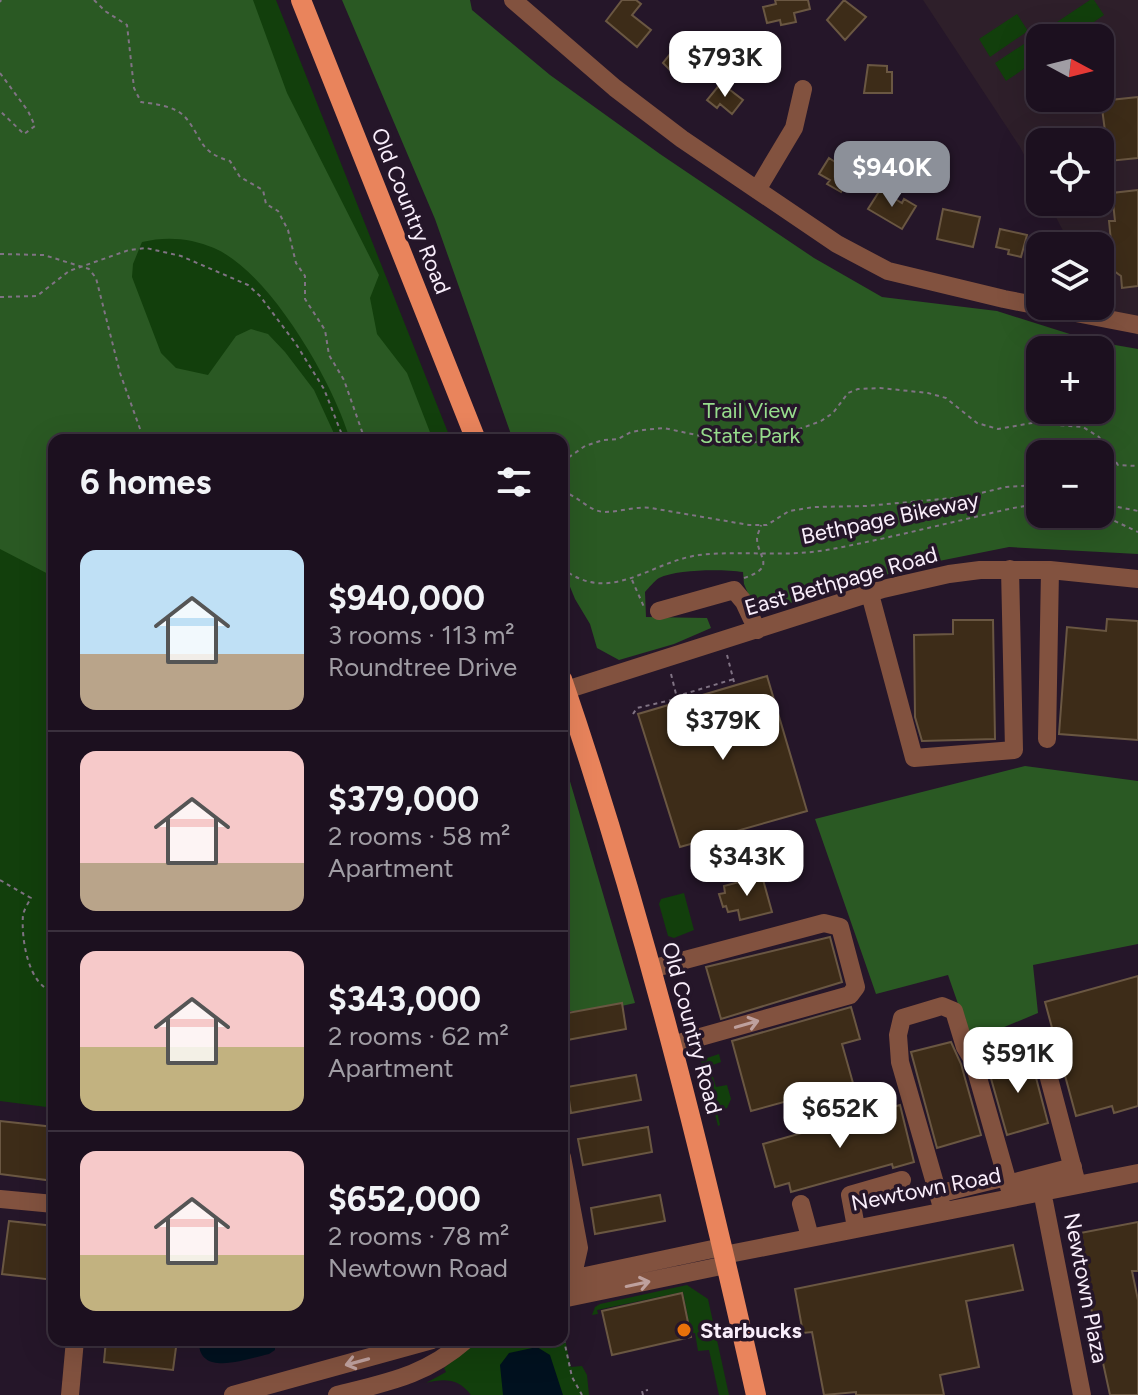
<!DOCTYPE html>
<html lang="en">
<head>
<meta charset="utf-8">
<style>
	:root { --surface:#1c101f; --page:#251928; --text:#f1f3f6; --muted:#a09da4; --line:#3a303d; --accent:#8c9099 }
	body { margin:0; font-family:Figtree,sans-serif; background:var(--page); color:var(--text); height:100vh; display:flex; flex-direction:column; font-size:30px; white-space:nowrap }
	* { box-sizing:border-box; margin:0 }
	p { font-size:26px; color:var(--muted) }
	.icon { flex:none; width:44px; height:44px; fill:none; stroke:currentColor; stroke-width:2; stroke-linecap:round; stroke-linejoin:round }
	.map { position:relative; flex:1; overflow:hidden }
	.side { position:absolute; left:48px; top:434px; width:520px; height:912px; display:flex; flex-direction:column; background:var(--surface); border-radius:16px; box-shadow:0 8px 32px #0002,0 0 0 2px var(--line) }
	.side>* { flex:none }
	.needle { width:52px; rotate:97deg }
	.fabs { position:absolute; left:1026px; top:24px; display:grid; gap:16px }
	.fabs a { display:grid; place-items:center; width:88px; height:88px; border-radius:16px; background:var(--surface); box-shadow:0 8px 32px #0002,0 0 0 2px var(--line); font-size:40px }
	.price { position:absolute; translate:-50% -68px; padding:0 18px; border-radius:16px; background:#fff; color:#222; font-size:26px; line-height:52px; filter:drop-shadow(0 2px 4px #0008) }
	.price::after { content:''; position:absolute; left:50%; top:48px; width:24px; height:18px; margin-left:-12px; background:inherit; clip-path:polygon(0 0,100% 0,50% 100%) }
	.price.active { background:var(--accent); color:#fff }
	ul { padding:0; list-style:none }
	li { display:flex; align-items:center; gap:24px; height:200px; padding:0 32px }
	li+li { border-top:2px solid var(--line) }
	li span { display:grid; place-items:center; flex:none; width:224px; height:160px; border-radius:16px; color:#555 }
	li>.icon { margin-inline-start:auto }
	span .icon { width:96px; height:96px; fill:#fffc; stroke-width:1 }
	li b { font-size:34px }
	h2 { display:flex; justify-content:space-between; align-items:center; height:96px; padding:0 32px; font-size:34px }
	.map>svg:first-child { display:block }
	.education { fill:#2e1f2a; fill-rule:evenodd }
	.green { fill:#123f0c }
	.forest { fill:#2a5923; fill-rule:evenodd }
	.water { fill:#00111f }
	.building { fill:#3d2c18; stroke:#6a5742; stroke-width:2 }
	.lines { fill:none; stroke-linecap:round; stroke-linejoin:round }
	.path { stroke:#807384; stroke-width:2; stroke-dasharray:4 4; stroke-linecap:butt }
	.minor { stroke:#82523f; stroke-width:18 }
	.major { stroke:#e9845c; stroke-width:20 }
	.oneway { stroke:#bea09d }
	.food-dot { fill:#e8710a; stroke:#251629; stroke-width:3 }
	.labels { text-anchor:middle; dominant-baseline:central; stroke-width:7; stroke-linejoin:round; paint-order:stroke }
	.street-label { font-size:22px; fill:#f9eefb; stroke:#251629 }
	.park-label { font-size:22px; fill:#96dc8c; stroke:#251629 }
	.poi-label { font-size:22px; font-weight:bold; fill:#f9eefb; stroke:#251629; text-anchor:start }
</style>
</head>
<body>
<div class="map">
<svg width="1138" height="1395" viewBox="0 0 1138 1395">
	<rect width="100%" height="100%" fill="#251629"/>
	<path class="education" d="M923,0H1138V336L1100,301V246H1071L1048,202H1100V142H1040V186L1020,147ZM1040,38H1100V98H1040Z"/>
	<path class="green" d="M0,0H276L451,440H54V1108L0,1101Z
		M1090,0H1094L1104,15L1071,38H1064L1054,24Z
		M1017,14L1028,31L990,57L979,39Z
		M1033,38L1040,48V58L1006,81L995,63Z
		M684,893L694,930L674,938L668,936L659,904L661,899Z
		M719,1054L721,1062L710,1066L716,1087L727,1085L731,1099L727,1108L717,1111L720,1125L718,1126L701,1060Z
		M687,1285L708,1299L729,1395H719L709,1350L698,1351L695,1333H691L683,1292L597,1310L598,1314L592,1315L595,1307L600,1304Z
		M562,1326L571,1367L582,1366L587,1375L589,1395H471C459,1379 445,1378 426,1383L446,1372L444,1368L478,1340H562Z"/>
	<path class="forest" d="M0,0H253L287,93L379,275L370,298L377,334L407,373L433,440H350C334,384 270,272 214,248C191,238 166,236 142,242L133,264L132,277L161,353L176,368L208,375L236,336L251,329L268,334L285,352L314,390L337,440H54V577L0,549Z
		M342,0H470L472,10L550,75L660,154L814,258L882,297L997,311L1092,341L1138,349V554L1009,547L919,565L787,604L759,603L750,598L744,584L743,572C723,569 677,569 659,578C654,581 649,588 645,592L646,617L707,618L711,628L674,644L619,660L597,648L590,624L575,599L562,567V440H513L435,219ZM1040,350H1100V410H1040ZM1040,454H1100V514H1040Z
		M562,754L635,1003L599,1011H562Z
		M1025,766L1138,781V944L1033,965L1038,1013L971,1041L948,975L876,994L815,819Z"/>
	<path class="water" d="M199,1340H275V1350L269,1354C247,1359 197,1378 199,1340Z
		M537,1347L550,1355L563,1395H503L500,1365L509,1353Z"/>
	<path class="building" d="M622,0H636L641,4L632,15L651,30L637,47L606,21Z
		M775,0H808L810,9L794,13L796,22L781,25L780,20L767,23L763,7L776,4Z
		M844,0L866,17L845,40L827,20Z
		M675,48L696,64L682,82L663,63Z
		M868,65L887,66V72H892V93H864Z
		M721,83L743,100L732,114L720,104L717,108L707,100Z
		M1138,97V158L1109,161L1101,101Z
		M829,158L852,173L841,192L827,184L830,180L819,174Z
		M880,190L902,203L904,199L916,206L902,229L868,209Z
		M1138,190V286L1122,288L1121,276L1114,271L1109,221H1115L1112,193Z
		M943,209L980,217L973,247L937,239Z
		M1000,229L1027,235L1021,257L1008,254L1009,250L996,247Z
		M1107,619L1138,621V740L1059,734L1067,627L1106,631Z
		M953,620H993L995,739L922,741L915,717L914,635L953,634Z
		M767,676L807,811L680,847L638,714Z
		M762,876L772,912L740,920L738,910L728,912L726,906L723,907L719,894L725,893L724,886Z
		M830,937L842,982L721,1019L706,967Z
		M1138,976V1106L1114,1113L1112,1106L1076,1116L1045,1002Z
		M622,1003L626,1029L562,1041V1014Z
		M851,1007L860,1039L842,1044L853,1083L751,1111L732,1041Z
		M951,1042L961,1064L981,1135L937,1148L911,1052Z
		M1030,1055L1048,1123L1007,1135L988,1068Z
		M636,1075L641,1100L571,1113L567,1087Z
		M900,1105L914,1162L893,1168L892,1164L791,1192L789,1183L775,1187L763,1144Z
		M0,1121L54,1127V1181L0,1174Z
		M648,1127L652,1152L583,1165L578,1139Z
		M660,1195L665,1221L595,1234L591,1208Z
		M9,1221L54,1226V1280L2,1274Z
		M1138,1222V1271H1132L1138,1300V1395H1110L1075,1234Z
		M1013,1245L1023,1290L966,1301L979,1367L940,1375L944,1395H856V1392L824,1395L812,1332L803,1333L795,1289Z
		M682,1293L691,1337L612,1355L602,1311Z
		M106,1340H177L173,1370L104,1362Z"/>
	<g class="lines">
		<path class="path" d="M94,0L105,11L127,25L134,88L141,102C155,104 175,106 185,117C203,138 198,152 230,161L240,177L263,190L266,204L278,211L288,230L296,263L305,276V299L325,330L329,355L344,380L365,440
			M0,2L1,0
			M0,73L28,111L35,126L24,134L0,111
			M0,254L44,255L89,269L96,278L120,373L144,440
			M0,297L37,296L69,271L129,250L146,248L181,256L248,285L260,296L296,344L324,389L344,440
			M562,462L585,446L603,440L618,439L631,432L643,430L664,428L724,441L746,443L767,441L821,421L833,413L848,393L858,389L880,388L928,393L946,398L977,423L998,429L1032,423L1083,427L1099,437L1118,465L1138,466
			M562,492C578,495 588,511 604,512C620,512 635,506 651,508L749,525H767L789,511L814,507L866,506L964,497L1006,487L1040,485
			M1100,492L1113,506L1138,511
			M1100,514L1138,532
			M562,568C610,606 649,562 699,555C743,550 788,558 832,549C880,540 927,528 975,517C996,512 1018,506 1040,504
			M744,578C777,567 758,558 757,539C757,534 760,530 761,525
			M632,580L644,607
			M727,655L735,686
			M671,674L678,702
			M633,714L637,708L680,698L684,694L734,679
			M0,880L31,898C28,903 24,910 23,915C21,938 28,986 54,992
			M562,1331L572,1377L582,1395
			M643,1395L642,1391L648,1390"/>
		<path class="minor" d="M513,0L615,88L682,139L837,244L888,271L1004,299L1138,325
			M757,190L794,128L803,89
			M870,594L914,758L1014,750L1010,569
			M659,611L734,590L744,602L757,630
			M566,690L883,589L949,574L980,570H1050L1138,579
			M1047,739L1050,570
			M651,969L824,923L840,927L856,987L850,995L672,1045
			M973,1060L1032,1042L1041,1048L1077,1184
			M562,1157L579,1248L572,1279L573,1287
			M1008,1184L1073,1167
			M1042,1191L1082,1395
			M938,1194L1006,1177
			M0,1199L54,1204
			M801,1204L810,1237
			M943,1211L900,1062L898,1035L902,1018L942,1006L954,1011L965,1047L973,1060L1012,1197
			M856,1227L850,1195L902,1180
			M724,1255L1138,1173
			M562,1281L722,1247
			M562,1299L726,1265
			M70,1395L75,1340
			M233,1395L432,1340
			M337,1395C388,1382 425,1376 466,1340"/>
		<path class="major" d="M301,0L476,440
			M562,679C642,913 702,1153 756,1395"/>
	</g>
	<defs><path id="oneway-shaft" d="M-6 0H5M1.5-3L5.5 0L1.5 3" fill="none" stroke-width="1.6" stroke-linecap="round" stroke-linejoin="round" transform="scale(2)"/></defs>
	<g class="oneway">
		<use href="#oneway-shaft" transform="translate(747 1024) rotate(-16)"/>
		<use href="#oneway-shaft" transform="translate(638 1284) rotate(-12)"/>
		<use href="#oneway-shaft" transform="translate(357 1362) rotate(165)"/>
	</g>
	<circle class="food-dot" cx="684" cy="1330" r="8"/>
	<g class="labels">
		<g class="street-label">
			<text transform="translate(411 211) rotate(68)">Old Country Road</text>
			<text transform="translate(890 518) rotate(-12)">Bethpage Bikeway</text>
			<text transform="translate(841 581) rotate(-16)">East Bethpage Road</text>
			<text transform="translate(692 1028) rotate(75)">Old Country Road</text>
			<text transform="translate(926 1189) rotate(-11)">Newtown Road</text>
			<text transform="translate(1086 1288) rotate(79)">Newtown Plaza</text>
		</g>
		<g class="park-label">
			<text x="750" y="410">Trail View<tspan x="750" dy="25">State Park</tspan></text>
		</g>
		<g class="poi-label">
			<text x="700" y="1330">Starbucks</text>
		</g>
	</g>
</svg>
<div class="fabs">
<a><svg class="needle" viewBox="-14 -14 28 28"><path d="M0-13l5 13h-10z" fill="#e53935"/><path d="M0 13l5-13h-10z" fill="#a09da4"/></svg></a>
<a><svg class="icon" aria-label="locate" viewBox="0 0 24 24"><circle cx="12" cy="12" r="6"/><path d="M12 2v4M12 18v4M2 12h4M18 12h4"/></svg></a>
<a><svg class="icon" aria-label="layers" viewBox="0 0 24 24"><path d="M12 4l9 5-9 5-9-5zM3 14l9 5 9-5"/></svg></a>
<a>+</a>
<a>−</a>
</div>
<b class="price" style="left:725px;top:99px">$793K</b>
<b class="price active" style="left:892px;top:209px">$940K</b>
<b class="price" style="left:723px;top:762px">$379K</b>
<b class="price" style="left:747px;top:898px">$343K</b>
<b class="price" style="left:1018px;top:1095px">$591K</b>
<b class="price" style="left:840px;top:1150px">$652K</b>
<section class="side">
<h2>6 homes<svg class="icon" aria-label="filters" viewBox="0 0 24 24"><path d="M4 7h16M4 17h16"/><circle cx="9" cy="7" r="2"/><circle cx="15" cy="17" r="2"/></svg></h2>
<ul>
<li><span style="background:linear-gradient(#bfe0f5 65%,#b9a48a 0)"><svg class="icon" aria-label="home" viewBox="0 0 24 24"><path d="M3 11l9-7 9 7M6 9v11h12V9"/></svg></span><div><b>$940,000</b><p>3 rooms · 113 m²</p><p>Roundtree Drive</p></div></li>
<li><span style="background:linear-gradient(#f6c9c9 70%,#b9a48a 0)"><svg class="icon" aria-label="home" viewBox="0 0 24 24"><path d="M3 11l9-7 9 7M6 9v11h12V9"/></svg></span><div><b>$379,000</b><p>2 rooms · 58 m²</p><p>Apartment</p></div></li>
<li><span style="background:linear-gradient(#f6c9c9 60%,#c2b280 0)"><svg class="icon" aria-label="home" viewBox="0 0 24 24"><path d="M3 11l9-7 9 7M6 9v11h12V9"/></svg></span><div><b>$343,000</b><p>2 rooms · 62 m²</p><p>Apartment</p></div></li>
<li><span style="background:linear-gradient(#f6c9c9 65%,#c2b280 0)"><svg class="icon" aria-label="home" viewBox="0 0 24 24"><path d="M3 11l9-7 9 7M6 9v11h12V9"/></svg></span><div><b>$652,000</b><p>2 rooms · 78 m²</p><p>Newtown Road</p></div></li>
</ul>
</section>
</div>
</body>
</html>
